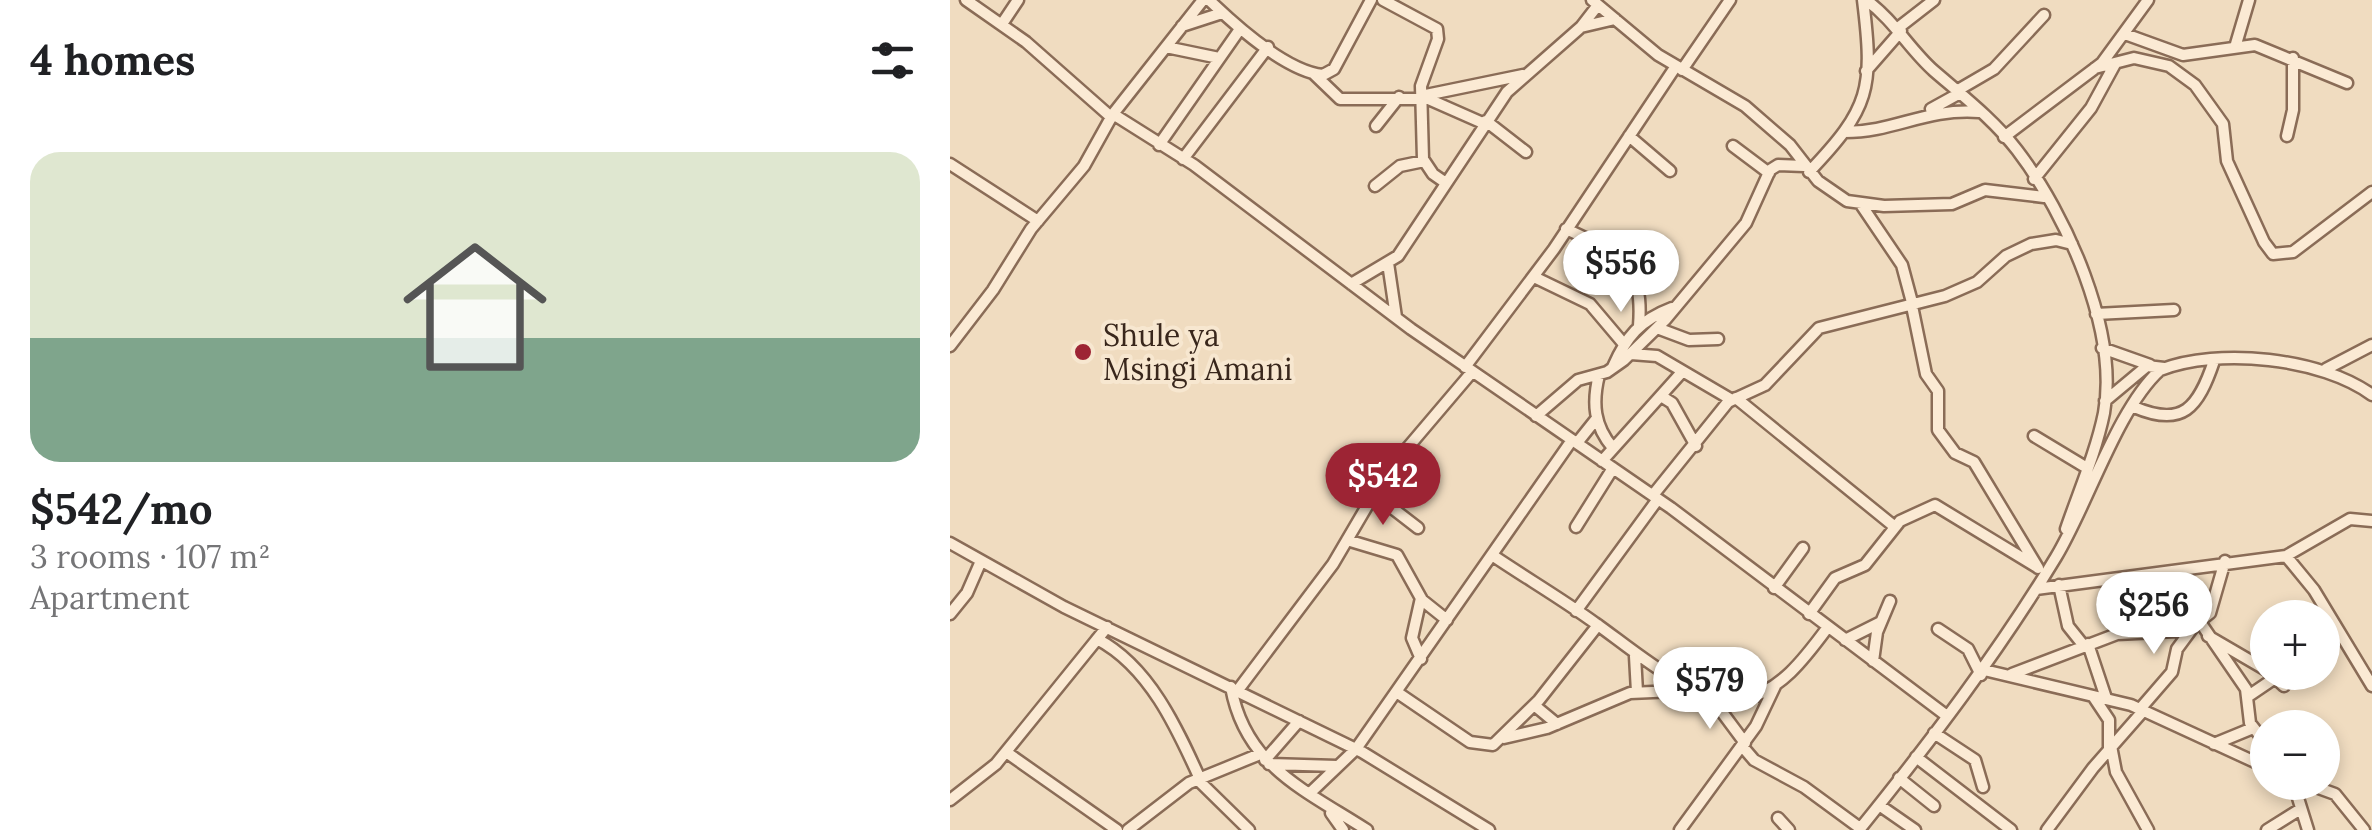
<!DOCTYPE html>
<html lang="en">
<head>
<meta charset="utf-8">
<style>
	:root { --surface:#fff; --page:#f2f2f2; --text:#202124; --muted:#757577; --accent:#9d2434 }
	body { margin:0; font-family:Lora,serif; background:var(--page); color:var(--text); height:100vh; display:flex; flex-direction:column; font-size:38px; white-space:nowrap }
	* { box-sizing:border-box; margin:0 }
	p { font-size:32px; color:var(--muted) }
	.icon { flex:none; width:55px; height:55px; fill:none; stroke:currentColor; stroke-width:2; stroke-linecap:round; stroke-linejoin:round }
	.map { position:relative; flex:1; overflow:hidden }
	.details { display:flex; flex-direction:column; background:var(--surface); width:950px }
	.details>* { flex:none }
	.buttons { position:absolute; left:1300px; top:600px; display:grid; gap:20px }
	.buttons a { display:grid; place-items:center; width:90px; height:90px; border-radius:50%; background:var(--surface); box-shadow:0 5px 15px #0003; font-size:50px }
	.price { position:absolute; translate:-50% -85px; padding:0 22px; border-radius:35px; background:#fff; color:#222; font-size:32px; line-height:65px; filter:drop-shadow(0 2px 5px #0008) }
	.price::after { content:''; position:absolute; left:50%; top:60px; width:30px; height:22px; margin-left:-15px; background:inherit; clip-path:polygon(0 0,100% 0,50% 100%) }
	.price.active { background:var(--accent); color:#fff }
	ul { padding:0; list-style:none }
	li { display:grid; align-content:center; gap:20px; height:530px; padding:0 30px }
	li span { display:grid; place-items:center; height:310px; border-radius:30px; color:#555 }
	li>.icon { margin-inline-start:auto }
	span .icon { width:180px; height:180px; fill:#fffc; stroke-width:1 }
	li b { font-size:42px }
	h2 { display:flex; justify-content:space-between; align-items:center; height:120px; padding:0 30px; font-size:42px }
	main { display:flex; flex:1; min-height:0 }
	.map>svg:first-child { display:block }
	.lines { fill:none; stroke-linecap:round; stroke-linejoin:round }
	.minor-casing { stroke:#8a6c57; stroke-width:15 }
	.minor { stroke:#fbead4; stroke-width:10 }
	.poi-dot { fill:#9d2434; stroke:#f7e7d0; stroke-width:4 }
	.labels { text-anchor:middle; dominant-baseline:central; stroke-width:8; stroke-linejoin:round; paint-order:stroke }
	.poi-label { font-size:30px; fill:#39271c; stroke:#f7e7d0; text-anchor:start }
</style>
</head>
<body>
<main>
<section class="details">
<h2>4 homes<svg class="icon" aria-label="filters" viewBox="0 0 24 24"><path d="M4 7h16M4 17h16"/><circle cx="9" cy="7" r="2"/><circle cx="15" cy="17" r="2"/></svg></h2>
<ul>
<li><span style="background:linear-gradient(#dfe7d0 60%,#7fa58c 0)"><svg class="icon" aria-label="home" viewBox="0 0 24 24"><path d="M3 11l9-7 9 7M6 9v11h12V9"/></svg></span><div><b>$542/mo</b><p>3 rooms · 107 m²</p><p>Apartment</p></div></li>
</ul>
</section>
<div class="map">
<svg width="1422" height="830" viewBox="0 0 1422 830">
	<rect width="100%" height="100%" fill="#f0dcc0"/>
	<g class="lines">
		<defs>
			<path id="minor" d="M16,0L76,42L161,117
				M259,0C285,25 336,71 373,75L384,69L421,0
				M433,0L487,29L488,39L471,86L473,159L483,174L496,183
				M642,0L708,55L795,106L840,145L868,181L897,201L934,206L1002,204L1035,190L1094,197
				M916,0C944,20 959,49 984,71C1013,96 1044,120 1067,150C1116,214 1169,331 1154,413C1146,452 1129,491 1116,529
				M52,24L68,0
				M232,26L272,13
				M631,27L665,19
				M948,28L984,0
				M1175,34L1233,55L1305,45L1397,83
				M1286,44L1299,0
				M216,47L269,58
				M1145,68L1184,58L1219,66L1245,85L1273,124L1277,161L1314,242L1323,254L1343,252L1422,192
				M732,70L780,0
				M916,71L951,31
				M364,74L390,99H471
				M1008,90L1044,69L1094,15
				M471,96L573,75
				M476,98L535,124
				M981,109L1010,93
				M163,114L244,165L461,329L721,508L997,716
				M536,121L576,152
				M426,126L449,97
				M895,132C945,132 975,108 1029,112
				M679,136L720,171
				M1337,136L1343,110V58
				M1054,137L1152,63L1198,0
				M209,145L290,29
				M783,146L819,173
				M233,159L318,47
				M0,164L88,221
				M859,172C920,108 924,89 913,0
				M1084,179L1141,108L1165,64
				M425,186L450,166L474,161
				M910,203L952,265L963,306
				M616,229C669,254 694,262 689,326
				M438,263L446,317
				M584,277L640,304L673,343
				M401,284L448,256L557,92L631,27L648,5
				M962,306L976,374L988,391V430L1005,453L1024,462L1088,568
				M1146,314L1224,310
				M707,328L739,340L768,339
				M0,346L43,290L81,229L134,166L163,114L253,0
				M1152,348L1200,365
				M681,354L707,356L782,400
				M515,367L604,249L726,66
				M663,367C676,337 690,320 722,308
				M1376,369L1422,345
				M649,375C642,403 644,426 663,448
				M711,396L722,403L746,446
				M786,398L945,527
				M1155,401L1197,366L1214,368
				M1184,407C1233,428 1248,408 1264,361
				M586,416L628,380L657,372L674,360L715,320L796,223L820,170L828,165L854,166
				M1084,436L1137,468
				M627,443L647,418
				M652,461L732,372
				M424,494L468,528
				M703,495L778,402L815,385L869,328L995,296L1027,282L1056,256L1081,244L1106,240L1122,244
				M626,527L663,468
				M397,540L447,555L472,600L497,620
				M0,543L114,607L412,752L539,830
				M542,555C576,578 612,599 645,623C677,645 751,710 792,700C831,691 855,658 878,627
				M1336,556L1400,519L1422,521
				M1109,585L1118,626L1134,646
				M824,588L853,548
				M1086,589L1336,556L1364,590L1422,686
				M626,611L708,499
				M0,614L17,593L31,561
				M859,614L885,578L915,565L950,521L985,505L1087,567
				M1250,622L1296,689L1300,723L1318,746
				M988,629L1018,649L1031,675
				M1258,636L1318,671
				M147,639C199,666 227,728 250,779
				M895,640L931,622
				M1138,644L1156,698
				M685,656L687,692
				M471,659L462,638L471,598
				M923,661L927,632L940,601
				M1034,670L1181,705L1318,768
				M1320,673L1334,686
				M1062,674L1167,634L1227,631L1245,625L1260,613L1275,561
				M281,687C295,766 355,790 417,830
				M288,690L383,564L437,472L522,372
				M448,693L520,742L543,745L589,700L648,625
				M760,696L795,743
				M1143,696L1159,720V749
				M1297,697L1325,678
				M584,705L607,724
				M1190,709L1222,672L1227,649L1244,626
				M984,733L1025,760L1033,787
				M554,738L597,728L680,693L748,690
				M1264,744L1303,728
				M792,746L804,760L854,787L910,828
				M1161,746L1166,772L1198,830
				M56,752L167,830
				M966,757L1061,830
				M315,760L349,721
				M319,764L387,766
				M949,778L984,806
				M248,780L299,830
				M1343,782L1358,830
				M1352,782L1385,794L1414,830
				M360,793L406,749L622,440
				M0,800L46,764L157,627
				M929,805L965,830
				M381,813L393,830
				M828,818L839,830
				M178,830L239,783L310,754
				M730,830L806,726L825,686
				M909,830C980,742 1048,653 1106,557C1138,504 1167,409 1210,370C1268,347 1372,358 1422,395
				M1097,830L1143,768L1194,710
				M1317,830L1349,810"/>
		</defs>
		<use href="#minor" class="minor-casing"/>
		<use href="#minor" class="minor"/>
	</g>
	<circle class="poi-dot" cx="133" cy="352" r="10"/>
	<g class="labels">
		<g class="poi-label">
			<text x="153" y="335">Shule ya<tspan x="153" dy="34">Msingi Amani</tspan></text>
		</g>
	</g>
</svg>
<div class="buttons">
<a>+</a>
<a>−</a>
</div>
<b class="price" style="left:671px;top:315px">$556</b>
<b class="price active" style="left:433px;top:528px">$542</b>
<b class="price" style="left:1204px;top:657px">$256</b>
<b class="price" style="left:760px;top:732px">$579</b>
</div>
</main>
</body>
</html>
